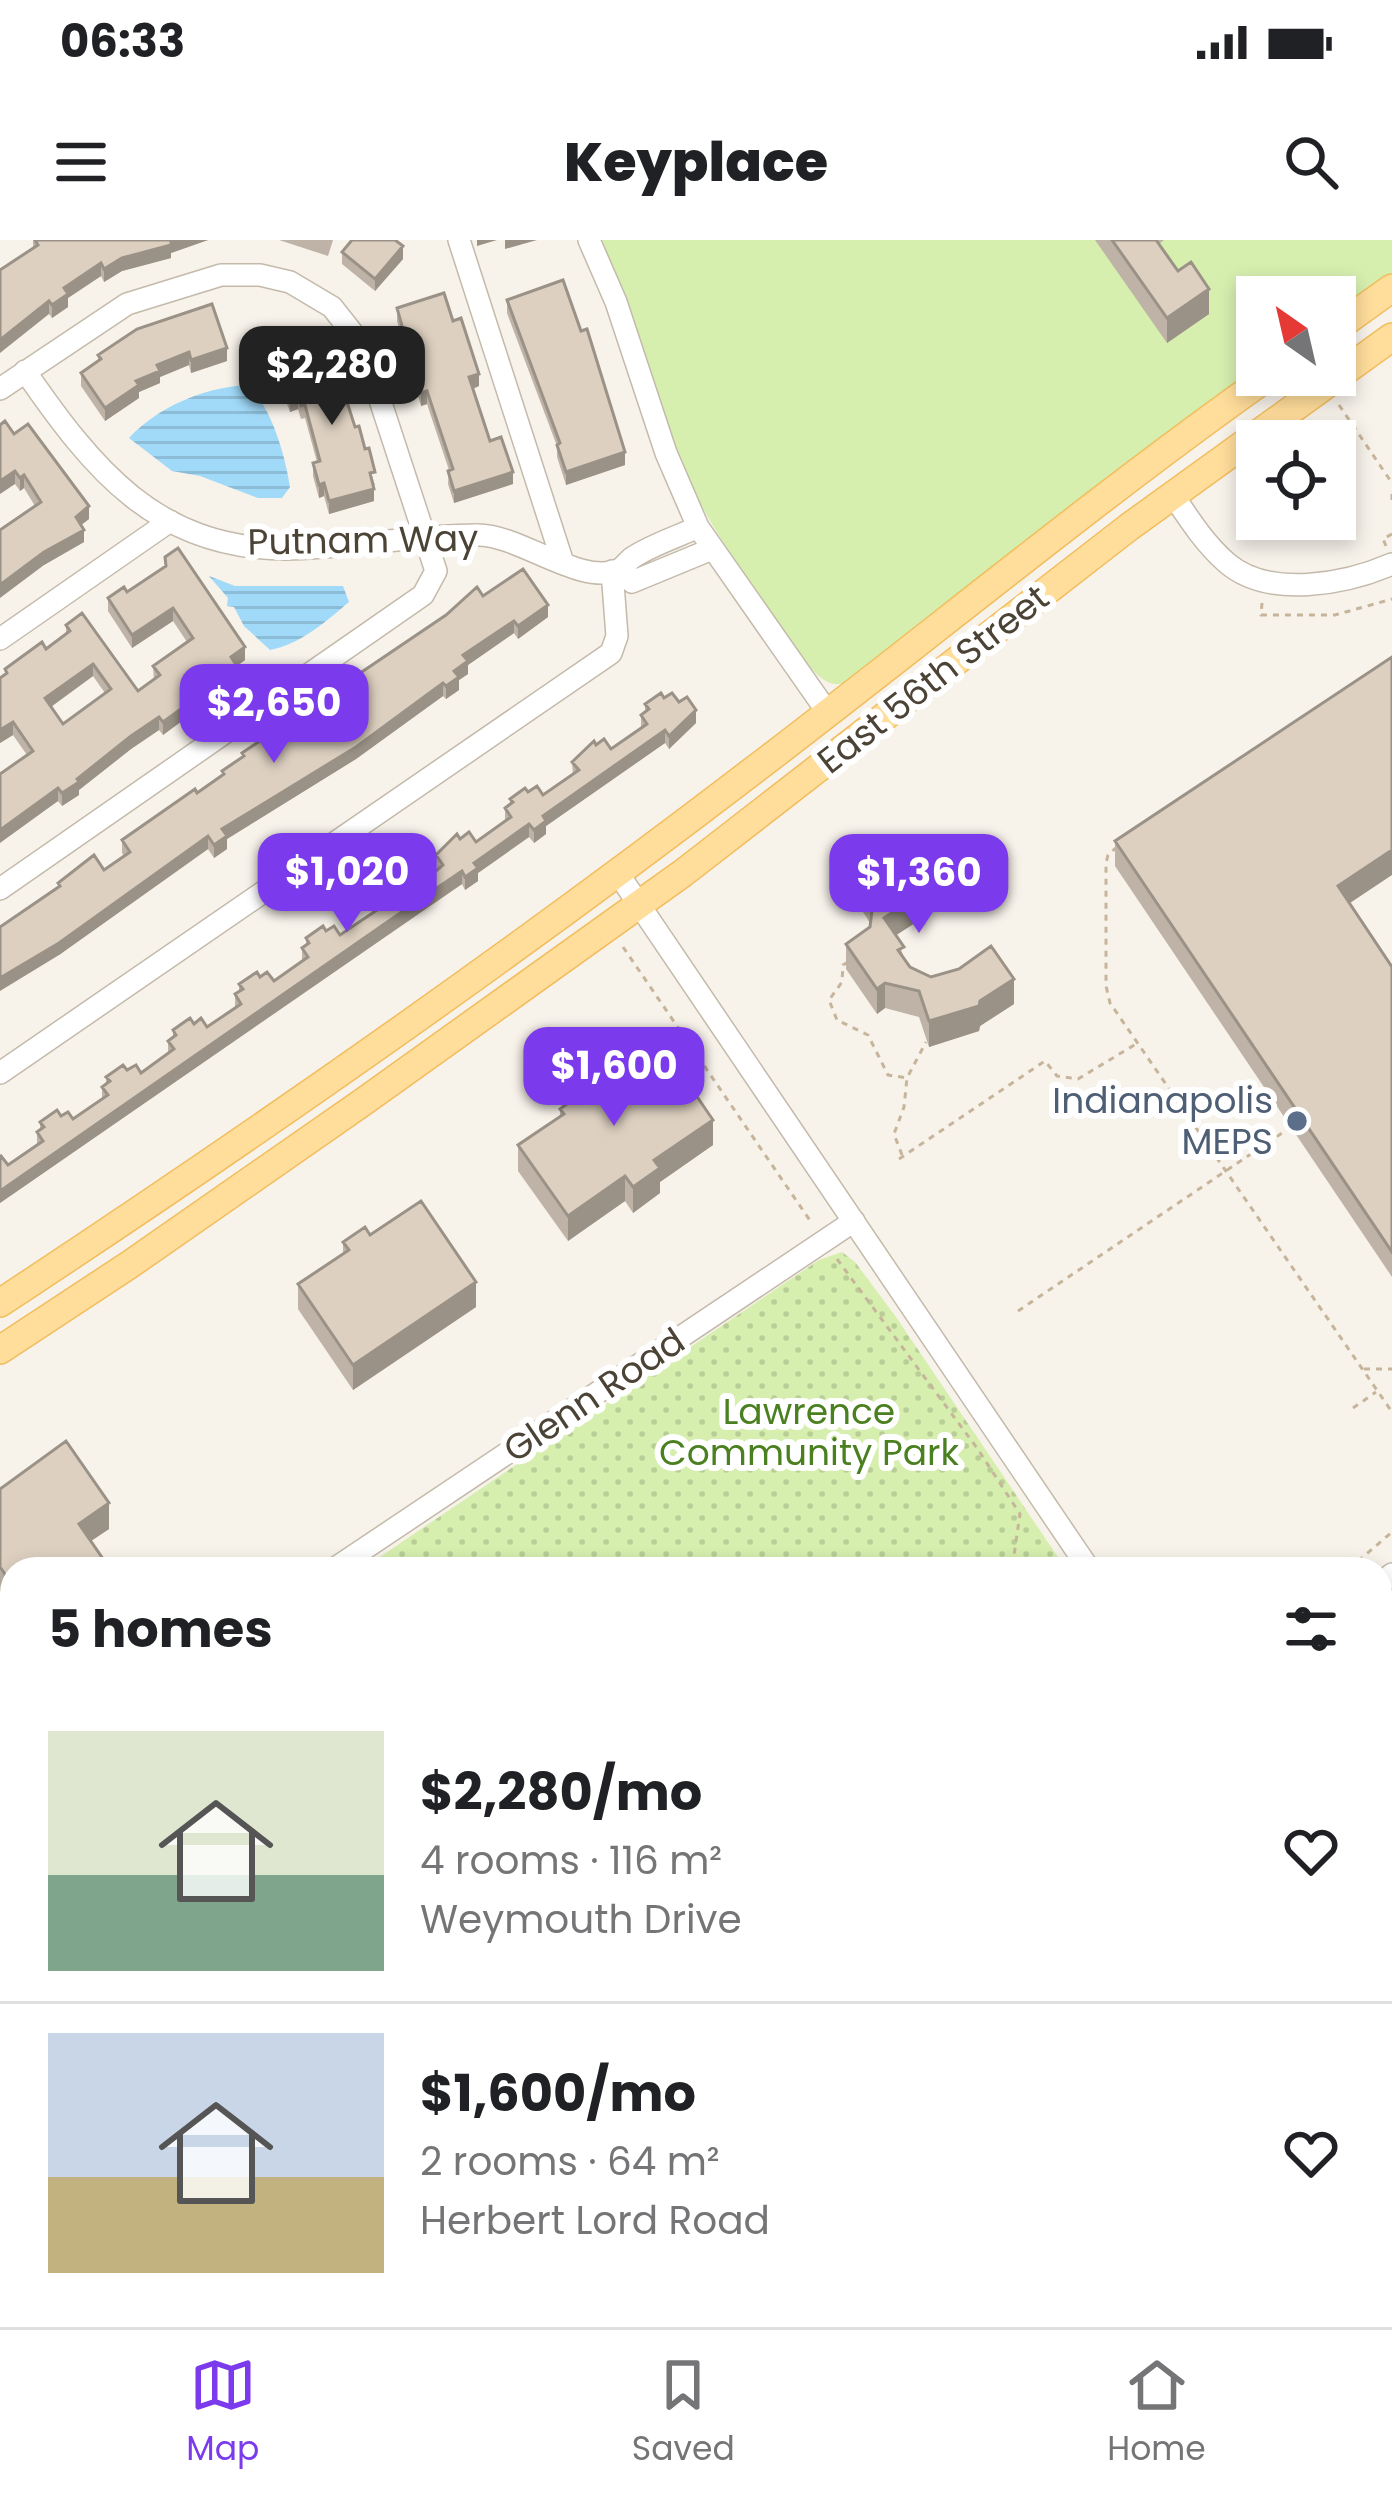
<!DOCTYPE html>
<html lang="en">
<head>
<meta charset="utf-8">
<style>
	:root { --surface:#fff; --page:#f2f2f2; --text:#202124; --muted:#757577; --line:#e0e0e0; --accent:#7c3aed }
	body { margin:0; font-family:Poppins,sans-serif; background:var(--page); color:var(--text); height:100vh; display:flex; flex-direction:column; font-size:45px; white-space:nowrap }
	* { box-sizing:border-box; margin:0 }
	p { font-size:39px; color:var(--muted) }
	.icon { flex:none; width:66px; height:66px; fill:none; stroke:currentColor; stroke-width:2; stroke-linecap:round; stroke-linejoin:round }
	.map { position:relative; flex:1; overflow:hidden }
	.panel { position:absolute; left:0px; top:1317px; width:1392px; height:771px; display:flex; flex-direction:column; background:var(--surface); border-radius:36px 36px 0 0; box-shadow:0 6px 18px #0003 }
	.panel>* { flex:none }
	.needle { width:78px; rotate:326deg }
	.controls { position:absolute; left:1236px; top:36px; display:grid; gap:24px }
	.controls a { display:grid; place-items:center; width:120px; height:120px; border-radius:0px; background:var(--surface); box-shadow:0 6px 18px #0003; font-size:60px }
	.price { position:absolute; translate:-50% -102px; padding:0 27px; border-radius:24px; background:var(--accent); color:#fff; font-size:39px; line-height:78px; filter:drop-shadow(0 3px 6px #0008) }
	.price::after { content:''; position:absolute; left:50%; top:72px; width:36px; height:27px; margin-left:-18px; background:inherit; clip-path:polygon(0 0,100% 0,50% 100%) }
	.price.selected { background:#222; color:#fff }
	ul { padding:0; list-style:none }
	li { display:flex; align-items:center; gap:36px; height:300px; padding:0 48px }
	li+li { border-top:3px solid var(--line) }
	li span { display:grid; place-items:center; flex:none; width:336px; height:240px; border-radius:0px; color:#555 }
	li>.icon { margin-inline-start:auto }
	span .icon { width:144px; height:144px; fill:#fffc; stroke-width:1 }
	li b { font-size:51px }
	h2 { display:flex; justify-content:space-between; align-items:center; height:144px; padding:0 48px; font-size:51px }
	.status { display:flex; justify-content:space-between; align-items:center; height:84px; padding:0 60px; background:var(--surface); direction:ltr }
	.status svg { height:33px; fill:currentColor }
	header { display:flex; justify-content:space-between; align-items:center; height:156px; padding:0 48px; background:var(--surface); font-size:54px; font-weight:800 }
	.tab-bar { display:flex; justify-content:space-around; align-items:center; height:168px; border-top:3px solid var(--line); background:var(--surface); font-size:33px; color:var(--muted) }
	.tab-bar a { display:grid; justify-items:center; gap:6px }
	.tab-bar .selected { color:var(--accent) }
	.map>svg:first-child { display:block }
	.green { fill:#d6efaf }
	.park { fill:url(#park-dots) }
	.water { fill:url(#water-rules) }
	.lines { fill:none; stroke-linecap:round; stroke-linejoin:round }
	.minor-casing { stroke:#c4baab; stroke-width:24 }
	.major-casing { stroke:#f2bd5d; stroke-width:30 }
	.path { stroke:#c7b59b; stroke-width:3; stroke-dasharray:6 6; stroke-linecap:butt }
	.minor { stroke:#fff; stroke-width:21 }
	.major { stroke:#ffdd9b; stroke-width:27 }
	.wall { fill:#beb3a6; fill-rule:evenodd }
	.shaded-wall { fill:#9b9287 }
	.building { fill:#ddd0c1; stroke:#9b9287; stroke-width:3; fill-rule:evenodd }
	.service-dot { fill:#5c6f8a; stroke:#fff; stroke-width:4.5 }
	.labels { text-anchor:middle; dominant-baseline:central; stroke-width:12; stroke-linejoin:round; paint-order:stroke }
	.street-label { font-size:36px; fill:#4c4337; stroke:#fff }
	.service-label { font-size:36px; fill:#4e5e75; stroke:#fff; text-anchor:end }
	.park-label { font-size:36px; fill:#4b8021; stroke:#fff }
</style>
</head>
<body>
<div class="status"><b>06:33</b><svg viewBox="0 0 49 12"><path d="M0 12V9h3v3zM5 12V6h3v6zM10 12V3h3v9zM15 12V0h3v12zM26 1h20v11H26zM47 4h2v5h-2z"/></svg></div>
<header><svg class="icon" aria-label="menu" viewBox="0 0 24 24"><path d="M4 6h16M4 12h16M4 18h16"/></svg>Keyplace<svg class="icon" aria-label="search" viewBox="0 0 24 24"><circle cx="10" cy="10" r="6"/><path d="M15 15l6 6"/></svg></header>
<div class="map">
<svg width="1392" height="2087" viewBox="0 0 1392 2087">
	<defs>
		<pattern id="park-dots" width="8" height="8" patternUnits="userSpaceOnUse" patternTransform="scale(3)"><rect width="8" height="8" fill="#d6efaf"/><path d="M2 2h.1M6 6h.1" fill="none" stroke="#b9ce97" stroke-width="1.8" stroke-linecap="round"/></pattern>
		<pattern id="water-rules" width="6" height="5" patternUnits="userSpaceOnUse" patternTransform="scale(3)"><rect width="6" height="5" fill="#a1daf9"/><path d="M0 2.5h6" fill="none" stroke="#8cbcd6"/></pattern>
	</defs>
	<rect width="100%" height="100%" fill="#f7f2ea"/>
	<path class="green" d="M596,0H1392V33L1335,76V57H1257V134L846,443C830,447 822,440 811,428C766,368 723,309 689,242C650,165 625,81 596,0Z"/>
	<path class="park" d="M842,1012L855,1022L896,1077L1066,1329H362L819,1020Z
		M6,1524L12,1529V1622L0,1605V1528Z
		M1380,1793L1392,1810V2087H345L337,2076H1380Z"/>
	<path class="water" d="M244,145C270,158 286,219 290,247L282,258H258L200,236L172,231L129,198C158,167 201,149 244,145Z
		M209,336L235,346H343L349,362C327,381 299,405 270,410L244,386L234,367L227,366L228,358Z"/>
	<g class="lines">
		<defs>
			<path id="minor" d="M459,0L563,323
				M589,0L616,62L666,213L698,287L828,473
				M25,131C92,228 156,309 286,309C350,308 414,295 478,295C520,295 581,346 618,330C622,329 629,320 632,318C651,305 677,297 698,287
				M0,149L127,64L221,35H260L290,42L332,67L362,105L436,331L423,355L0,649
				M1173,255C1189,279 1205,304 1227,323C1269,359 1346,344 1392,324
				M620,330L632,342L712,309
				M0,399L170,281
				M617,632L1089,1329
				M0,833L611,413L617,396L612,331
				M334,1329L854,981
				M1380,1344L1392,1334
				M0,1498L12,1509
				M1380,1761L1392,1778
				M0,1807L12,1825
				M1380,1828L1392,1800
				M1380,1839L1392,1868
				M0,1876L12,1866
				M0,1907L12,1925
				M116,2076L123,2087
				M184,2076L192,2087
				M1154,2087L1170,2076"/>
			<path id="major" d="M1335,89L1392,48
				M0,1063C255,895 507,719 750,533C924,401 1092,261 1270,135
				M0,1110L129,1025L363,862L683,633L1129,287L1392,97"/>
		</defs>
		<use href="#minor" class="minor-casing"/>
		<use href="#major" class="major-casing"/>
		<path class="path" d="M1339,165L1392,243
			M1392,254V264
			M1386,306L1383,299L1392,294
			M1262,363L1261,375H1335L1392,359
			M1117,607L1108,615L1106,623V746L1110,763L1392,1172
			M623,707L811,982
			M848,722L843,725L842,742L829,760L837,780L868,795L888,835L907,838
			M902,915L894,894L904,867L907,838L926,802
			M899,919L1045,821L1057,836L1078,839L1136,804
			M837,1019L977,1208L1020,1274L1012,1329
			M1018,1071L1291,887
			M1364,1129H1392
			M1353,1168L1376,1152
			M1349,1329L1392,1292
			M344,2076L352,2087
			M547,2087L564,2076"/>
		<use href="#minor" class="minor"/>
		<use href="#major" class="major"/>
	</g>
	<path class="wall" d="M33,0H208L171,13V18L122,31L104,42L101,36L68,58V67L52,78L49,74L33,9Z
		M279,0H333L328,16Z
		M1095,0H1164L1159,4L1209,74L1167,103Z
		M342,12L403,19L375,51L342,24Z
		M507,60L625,225L566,245L557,217V206L507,73Z
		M397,68L453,81L479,146L473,149L490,201L513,244L454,263L448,244L449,230L427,164L421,166L397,81Z
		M137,89L227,121L191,133L189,125L160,137V143L139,152V158L105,181L81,146V133L98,121V115Z
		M288,126L355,187L375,245H373L374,261L329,274L324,256L319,258L313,236V223L317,222L305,178L301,179L298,169L290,172L284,156V143L289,142Z
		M14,194L89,279L81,285L84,302L44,325L35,266L24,248L20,251L15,244Z
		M165,317L245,420L237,426L240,444L223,455L221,452L163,495L159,490L131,509L79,550V555L62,566L58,561L30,580L27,515L13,495L0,503V438L5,434V429L46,409L66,395V385L138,451L154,440L153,426L187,402L173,381L132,408L108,371V358L127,352L165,327ZM93,436L105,453L63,484L51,467Z
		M483,356L548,377L518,399L514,393L468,425V434L459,440V450L446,459L443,456L356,519L227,599V609L214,618L208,609L59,715L58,643L104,630L124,616L122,613V600L222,536V531L242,517V513Z
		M664,458L696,483L669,509L665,503L546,586V594L534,603L529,597L478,633V641L465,650L462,644L406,682L0,963V917L8,925L37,905V892L40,890V882L61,876L73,879L102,860V847L106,843V837L127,830L141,833L168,814V801L173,797V790L194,784L207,787L235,768V754L239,751V744L260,737L274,741L302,721V708L306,706V698L326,691L340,695L372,674V661L375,659V653L393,648L406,649L437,630L436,615L460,599L476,602L505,582V568L510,565V559L528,552L543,555L573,535L572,522L596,505L611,509L641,488V475L645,472V464Z
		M1115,601L1349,663L1392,727V1037L1115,626Z
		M948,622L960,648L956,665L946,663L896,695L904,718L910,727L931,737L1014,764L980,786L979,791L929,807L919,777L885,768L877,774L846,729V704L870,687V683L856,661V636Z
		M617,839L713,905L660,942V953L633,973L625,961L568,1001L518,931V905L560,876V869L562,867L561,841L602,842Z
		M370,995L476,1067L353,1150L298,1069V1044L343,1013V1002Z
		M0,1249L109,1289L91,1301L12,1329V1369L0,1352Z
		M12,1692V1771L0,1753V1700Z
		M0,1961L12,1978V2071L0,2052Z
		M15,2076H79L86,2087H22Z
		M218,2076H282V2086L226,2087Z"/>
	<path class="shaded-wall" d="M171,0H208L171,13V18L122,31L104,42V29L122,18Z
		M477,0H497L477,6Z
		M505,0H537L505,9Z
		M403,6V19L375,51V39Z
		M101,23V36L68,58V67L52,78V65L64,48Z
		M1209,49V74L1167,103V78Z
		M49,61V74L0,113V100Z
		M227,108V121L191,133V120Z
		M189,112V125L160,137V143L139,152V158L105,181V168L136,141L157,125Z
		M479,134V146L469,150V137Z
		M427,151V164L421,166V153Z
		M298,157V169L290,172V159Z
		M625,212V225L566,245V232Z
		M15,231V244L0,254V241Z
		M513,232V244L454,263V251Z
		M24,235V248L20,251V238Z
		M324,243V256L319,258V245Z
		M374,249V261L329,274V261Z
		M89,266V279L76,289V277Z
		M84,290V302L44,325L0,358V345L44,312Z
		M548,365V377L518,399V386Z
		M173,368V381L132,408V395Z
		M514,381V393L468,425V434L459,440V450L446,459V446L463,415Z
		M245,407V420L231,430V417Z
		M93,424V436L45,471V458Z
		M240,431V444L223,455V442Z
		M221,440V452L163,495V482Z
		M443,443V456L356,519L227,599V609L214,618V605L222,589Z
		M696,470V483L669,509V496Z
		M159,477V490L131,509L79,550V555L62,566V553L77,539L131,496Z
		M13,482V495L0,503V490Z
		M665,490V503L546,586V594L534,603V590L543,576Z
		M58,548V561L0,603V590Z
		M529,584V597L478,633V641L465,650V637L474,623Z
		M208,596V609L59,715L0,751V738Z
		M1392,610V635L1338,671V646Z
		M960,622V648L956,665V640Z
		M462,631V644L0,963V951Z
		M946,638V663L884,703V678Z
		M1014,739V764L980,786L979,791L929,807V781L980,761Z
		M885,743V768L877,774V749Z
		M713,880V905L660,942V953L633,973V947L654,920Z
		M625,936V961L568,1001V976Z
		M476,1042V1067L353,1150V1125Z
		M109,1263V1289L79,1309V1284Z
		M277,2076H282V2086L280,2087H261Z"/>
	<path class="building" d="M35,0H171V5L122,18L104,29L101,23L64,48L68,54L52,65L49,61L0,100V30L38,5Z
		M352,0H395L403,6L375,39L342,12Z
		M1112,0H1156L1178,31L1191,22L1209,49L1167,78Z
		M563,40L581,91L587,89L625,212L566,232L557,205L560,203L507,60Z
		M444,53L453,81L461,78L479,134L469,137L490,201L501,197L513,232L454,251L448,231L453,229L427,151L421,153L397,68Z
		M212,64L227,108L191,120L189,112L157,125L160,131L136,141L139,145L105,168L81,133L101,119L98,115L137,89Z
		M331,112L355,187L359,186L365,209L369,208L375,232L370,233L374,249L329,261L324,243L319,245L313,223L320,221L305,165L301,166L298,157L290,159L284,143L293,141L288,126Z
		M5,181L14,194L28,184L89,266L76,277L84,290L44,312L0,345V290L41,262L24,235L20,238L15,231L0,241V185Z
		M178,308L245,407L231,417L240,431L223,442L221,440L163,482L159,477L131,496L77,539L79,542L62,553L58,548L0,590V534L33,511L13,482L0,490V438L7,433L5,429L42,402L46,409L70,391L66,385L82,373L138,451L160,435L153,426L193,398L173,368L132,395L108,358L124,347L127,352L166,326L165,317ZM93,424L111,449L63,484L45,458Z
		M523,329L548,365L518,386L514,381L463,415L468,421L454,431L459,437L446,446L443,443L356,507L222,589L227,596L214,605L208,596L59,703L0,738V687L60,646L58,643L94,615L104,630L130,612L122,600L195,549L197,553L224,534L222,531L244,516L242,513L446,375L477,347L483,356Z
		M1392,417V610L1338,646L1392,727V1012L1115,601Z
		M661,453L664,458L672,453L679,462L687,457L696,470L669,496L665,490L543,576L546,581L534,590L529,584L474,623L478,628L465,637L462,631L406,669L0,951V917L1,916L8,925L43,901L37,892L44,887L40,882L57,870L61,876L68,872L73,879L108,855L102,847L110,841L106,837L123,825L127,830L136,825L141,833L174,809L168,801L176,795L173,790L190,778L194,784L201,778L207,787L241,764L235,754L243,749L239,744L257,732L260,737L267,732L274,741L308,717L302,708L309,703L306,698L323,686L326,691L334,686L340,695L377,670L372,661L377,657L375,653L390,643L393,648L402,642L406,649L436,631L443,625L436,615L457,594L460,599L469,592L476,602L511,577L505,568L513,562L510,559L525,548L528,552L537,546L543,555L579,530L572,522L594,501L596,505L604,499L611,509L647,484L641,475L649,469L645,464Z
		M930,598L948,622H960L956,640L946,638L884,678L904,707L898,710L910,727L931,737L959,729L991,706L1014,739L980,761L979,766L929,781L919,751L885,743L877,749L846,704L870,687L873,662L856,636L898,609L902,617Z
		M663,807L713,880L654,920L660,928L633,947L625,936L568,976L518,905L564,874L560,869L574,859L561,841L589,822L602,842L614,834L617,839Z
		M421,961L476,1042L353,1125L298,1044L349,1010L343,1002L365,987L370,995Z
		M66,1201L109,1263L79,1284L110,1329H12V1344L0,1327V1249Z
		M12,1692V1758L0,1740V1700Z
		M0,1961L12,1978V2058L0,2039Z
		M23,2076H79L86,2087H30Z
		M227,2076H277L261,2087H254L252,2085L248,2087H234Z"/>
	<circle class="service-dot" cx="1297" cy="881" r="12"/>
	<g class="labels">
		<g class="street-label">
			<text transform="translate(363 300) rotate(-1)">Putnam Way</text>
			<text transform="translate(933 439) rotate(-38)">East 56th Street</text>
			<text transform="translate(594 1155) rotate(-34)">Glenn Road</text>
		</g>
		<g class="service-label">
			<text x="1273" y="860">Indianapolis<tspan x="1273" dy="41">MEPS</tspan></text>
		</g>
		<g class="park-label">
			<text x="809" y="1171">Lawrence<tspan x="809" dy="41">Community Park</tspan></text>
		</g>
	</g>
</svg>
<div class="controls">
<a><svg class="needle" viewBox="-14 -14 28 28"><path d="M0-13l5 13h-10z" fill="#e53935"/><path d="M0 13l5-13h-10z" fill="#757577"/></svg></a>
<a><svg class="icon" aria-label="locate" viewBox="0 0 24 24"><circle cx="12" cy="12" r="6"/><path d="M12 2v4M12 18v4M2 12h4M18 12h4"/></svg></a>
</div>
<b class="price selected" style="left:332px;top:188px">$2,280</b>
<b class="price" style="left:274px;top:526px">$2,650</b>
<b class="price" style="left:347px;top:695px">$1,020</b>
<b class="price" style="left:919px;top:696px">$1,360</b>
<b class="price" style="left:614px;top:889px">$1,600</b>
<section class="panel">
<h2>5 homes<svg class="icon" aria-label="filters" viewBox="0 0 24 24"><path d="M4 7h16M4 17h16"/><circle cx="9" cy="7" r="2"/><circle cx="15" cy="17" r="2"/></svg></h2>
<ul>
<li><span style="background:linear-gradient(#dfe7d0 60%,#7fa58c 0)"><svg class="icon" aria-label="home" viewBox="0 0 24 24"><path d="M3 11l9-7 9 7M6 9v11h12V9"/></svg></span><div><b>$2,280/mo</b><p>4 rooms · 116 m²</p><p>Weymouth Drive</p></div><svg class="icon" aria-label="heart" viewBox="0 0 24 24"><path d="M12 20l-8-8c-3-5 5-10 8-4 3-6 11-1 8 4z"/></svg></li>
<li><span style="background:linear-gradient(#c9d6e8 60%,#c2b280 0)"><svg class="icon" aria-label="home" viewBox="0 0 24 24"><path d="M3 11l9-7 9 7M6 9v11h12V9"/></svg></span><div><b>$1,600/mo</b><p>2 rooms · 64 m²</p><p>Herbert Lord Road</p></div><svg class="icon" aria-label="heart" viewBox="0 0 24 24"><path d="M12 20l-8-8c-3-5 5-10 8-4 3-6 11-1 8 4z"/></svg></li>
</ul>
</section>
</div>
<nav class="tab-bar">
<a class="selected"><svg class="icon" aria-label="map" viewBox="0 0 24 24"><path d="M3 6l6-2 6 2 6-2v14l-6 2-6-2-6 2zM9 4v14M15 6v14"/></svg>Map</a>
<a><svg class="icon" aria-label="saved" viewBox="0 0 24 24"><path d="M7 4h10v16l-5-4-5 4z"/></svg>Saved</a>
<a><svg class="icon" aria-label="home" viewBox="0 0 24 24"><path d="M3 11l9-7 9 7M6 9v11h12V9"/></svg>Home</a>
</nav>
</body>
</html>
